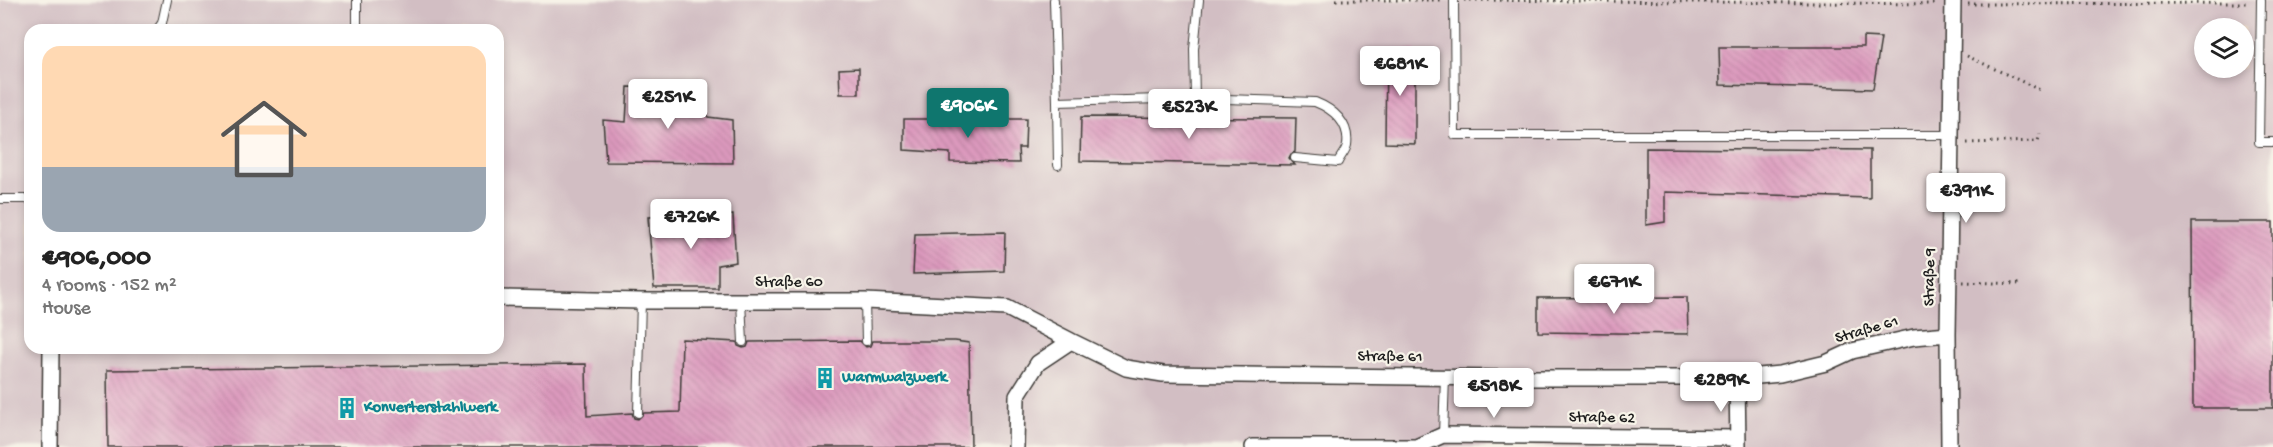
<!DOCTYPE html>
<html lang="en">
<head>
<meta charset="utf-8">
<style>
	:root { --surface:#fff; --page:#f2f2f2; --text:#222; --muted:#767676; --accent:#0f766e }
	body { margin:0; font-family:"Gochi Hand",sans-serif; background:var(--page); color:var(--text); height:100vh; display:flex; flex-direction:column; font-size:22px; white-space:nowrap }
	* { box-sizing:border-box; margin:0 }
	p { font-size:20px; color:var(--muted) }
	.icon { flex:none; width:33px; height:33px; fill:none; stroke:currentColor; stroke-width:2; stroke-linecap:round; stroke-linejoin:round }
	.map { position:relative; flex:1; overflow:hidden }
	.details { position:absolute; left:24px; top:24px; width:480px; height:330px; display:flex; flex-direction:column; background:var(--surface); border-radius:18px; box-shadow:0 3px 9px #0003 }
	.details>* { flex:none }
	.tools { position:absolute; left:2194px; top:18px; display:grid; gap:12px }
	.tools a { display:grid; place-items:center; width:60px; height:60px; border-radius:50%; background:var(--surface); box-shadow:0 3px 9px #0003; font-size:30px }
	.price { position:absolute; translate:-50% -51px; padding:0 14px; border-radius:6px; background:#fff; color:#222; font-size:20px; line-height:39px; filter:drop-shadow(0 2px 3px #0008) }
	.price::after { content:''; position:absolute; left:50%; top:36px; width:18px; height:14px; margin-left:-9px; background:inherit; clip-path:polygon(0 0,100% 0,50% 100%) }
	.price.selected { background:var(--accent); color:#fff }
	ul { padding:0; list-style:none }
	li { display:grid; align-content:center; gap:12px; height:318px; padding:0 18px }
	li span { display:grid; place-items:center; height:186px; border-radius:18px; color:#555 }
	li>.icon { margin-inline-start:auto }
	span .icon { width:108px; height:108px; fill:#fffc; stroke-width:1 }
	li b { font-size:26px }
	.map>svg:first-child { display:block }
	.industrial { fill:#d2bec3; fill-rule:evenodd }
	.building { fill:url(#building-back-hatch) }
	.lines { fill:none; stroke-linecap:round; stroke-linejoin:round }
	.lane-casing { stroke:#3c3935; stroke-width:10 }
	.street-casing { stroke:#3c3935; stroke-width:18 }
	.path { stroke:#3c3935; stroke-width:3; stroke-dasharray:1.5 4.5; stroke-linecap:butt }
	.lane { stroke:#fff; stroke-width:8 }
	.street { stroke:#fff; stroke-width:15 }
	.labels { text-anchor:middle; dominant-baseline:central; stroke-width:4.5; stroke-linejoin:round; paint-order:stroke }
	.street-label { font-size:16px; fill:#1c1c1c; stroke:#f7f3e8 }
	.culture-label { font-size:16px; font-weight:bold; fill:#0d838f; stroke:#f7f3e8; text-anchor:start }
</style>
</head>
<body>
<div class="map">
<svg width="2273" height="447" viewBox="0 0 2273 447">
	<defs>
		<pattern id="building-back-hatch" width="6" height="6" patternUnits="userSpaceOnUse" patternTransform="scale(1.5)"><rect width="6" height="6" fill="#dc99bd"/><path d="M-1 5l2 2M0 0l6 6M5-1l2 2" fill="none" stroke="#bc83a2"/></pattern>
	</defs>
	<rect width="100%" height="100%" fill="#f7f3e8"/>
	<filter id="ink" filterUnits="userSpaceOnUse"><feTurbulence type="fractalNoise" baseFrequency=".0167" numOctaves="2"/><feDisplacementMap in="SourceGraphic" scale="12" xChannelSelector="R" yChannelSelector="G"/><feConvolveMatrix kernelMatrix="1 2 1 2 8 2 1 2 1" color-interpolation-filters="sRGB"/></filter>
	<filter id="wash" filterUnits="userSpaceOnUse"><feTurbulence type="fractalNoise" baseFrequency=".008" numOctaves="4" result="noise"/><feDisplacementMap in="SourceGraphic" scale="24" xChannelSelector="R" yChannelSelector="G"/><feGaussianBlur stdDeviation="1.35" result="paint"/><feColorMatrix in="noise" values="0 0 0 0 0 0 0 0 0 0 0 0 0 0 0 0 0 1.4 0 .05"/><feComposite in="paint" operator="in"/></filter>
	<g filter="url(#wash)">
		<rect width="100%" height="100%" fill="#f4ddc0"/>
		<path class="industrial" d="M0,0H2273V447H0ZM2205,28H2244V68H2205ZM30,30H498V348H30Z"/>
		<g id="blocks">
			<path class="building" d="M1863,37L1881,38L1873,89L1720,85L1719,47H1863Z
				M1386,49L1415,50V144L1385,143Z
				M859,68V94H840L839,69Z
				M628,87L702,89L708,117L732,120L733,163L606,162L603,120L626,122Z
				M1081,117L1296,118L1295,152L1291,154L1289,158L1295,165L1080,161Z
				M904,119H1026L1025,148H1018L1019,163L950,162V153L904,150Z
				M1646,148L1870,150V198L1665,192V222L1646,225Z
				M733,215L736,262L718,265V288H654L648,217Z
				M2192,222H2273V408H2193Z
				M1005,232L1004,271L913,274L915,234Z
				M1687,297L1688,334L1538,332V298Z
				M682,339L737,342L738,346L743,348L747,347L749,342L860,341L866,347L870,346L872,341H955L969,343L971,447H108L107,370L586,364L587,416L632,413L634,418L638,419L644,413L680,412Z"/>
		</g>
	</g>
	<g filter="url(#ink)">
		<use href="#blocks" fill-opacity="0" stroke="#3c3935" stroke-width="1.5"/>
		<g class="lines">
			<defs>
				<path id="lane" d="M1054,0L1057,102L1195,98
					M1199,0L1194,49L1195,98L1315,102C1333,109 1350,123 1347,145C1346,151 1340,157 1338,162L1295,158
					M1454,0L1455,135H1950
					M2261,0L2259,142H2273
					M157,30L162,23L167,0
					M357,30V0
					M1057,102L1058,165
					M0,199H30
					M741,301L743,342
					M865,301L866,341
					M638,413L641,301
					M1443,435L1445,377"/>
				<path id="street" d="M498,298L641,301H865L1007,308L1071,341
					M1737,378L1738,447
					M50,447L51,348
					M1016,447L1017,396L1038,363L1071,341L1126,368L1163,374L1500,378H1737L1780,374L1826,363L1852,351L1914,337L1948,334
					M1253,447H1416L1443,435L1738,438
					M1949,447L1948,334L1953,0"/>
			</defs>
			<use href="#lane" class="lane-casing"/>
			<use href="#street" class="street-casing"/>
			<path class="path" d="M1336,0H1442
				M1464,0L1937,4
				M1968,4L2249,3
				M1967,56L2040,90
				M1967,143L2038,141L2040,134
				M1963,282L2022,284"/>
			<use href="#lane" class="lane"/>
			<use href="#street" class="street"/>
		</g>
	</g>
	<defs>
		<symbol id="building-bare" viewBox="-9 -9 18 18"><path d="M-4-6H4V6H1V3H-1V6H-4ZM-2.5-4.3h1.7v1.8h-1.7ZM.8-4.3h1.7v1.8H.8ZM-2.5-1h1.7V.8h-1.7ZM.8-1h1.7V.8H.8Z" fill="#0f9aa8" stroke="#f7f3e8" stroke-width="2.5" paint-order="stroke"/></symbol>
	</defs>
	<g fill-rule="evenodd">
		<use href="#building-bare" x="810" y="363" width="30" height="30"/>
		<use href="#building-bare" x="332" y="393" width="30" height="30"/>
	</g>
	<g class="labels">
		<g class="street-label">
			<text transform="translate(1931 277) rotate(-89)">Straße 9</text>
			<text x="789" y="283">Straße 60</text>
			<text transform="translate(1867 331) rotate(-16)">Straße 61</text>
			<text transform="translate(1390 358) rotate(1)">Straße 61</text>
			<text transform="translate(1602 419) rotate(1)">Straße 62</text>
		</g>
		<g class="culture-label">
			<text x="842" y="378">Warmwalzwerk</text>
			<text x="364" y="408">Konverterstahlwerk</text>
		</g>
	</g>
</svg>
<div class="tools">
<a><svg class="icon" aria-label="layers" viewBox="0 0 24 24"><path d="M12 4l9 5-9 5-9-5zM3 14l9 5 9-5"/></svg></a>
</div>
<b class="price" style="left:1400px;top:97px">€681K</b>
<b class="price" style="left:668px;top:130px">€251K</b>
<b class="price selected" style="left:968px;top:139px">€906K</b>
<b class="price" style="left:1189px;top:140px">€523K</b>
<b class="price" style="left:1966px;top:224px">€391K</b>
<b class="price" style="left:691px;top:250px">€726K</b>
<b class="price" style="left:1614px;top:315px">€671K</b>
<b class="price" style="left:1721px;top:413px">€289K</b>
<b class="price" style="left:1494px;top:419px">€518K</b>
<section class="details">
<ul>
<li><span style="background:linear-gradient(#ffd9b3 65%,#9aa5b1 0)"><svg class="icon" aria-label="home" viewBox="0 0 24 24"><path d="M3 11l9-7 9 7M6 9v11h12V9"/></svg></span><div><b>€906,000</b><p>4 rooms · 152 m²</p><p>House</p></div></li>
</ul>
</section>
</div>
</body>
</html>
